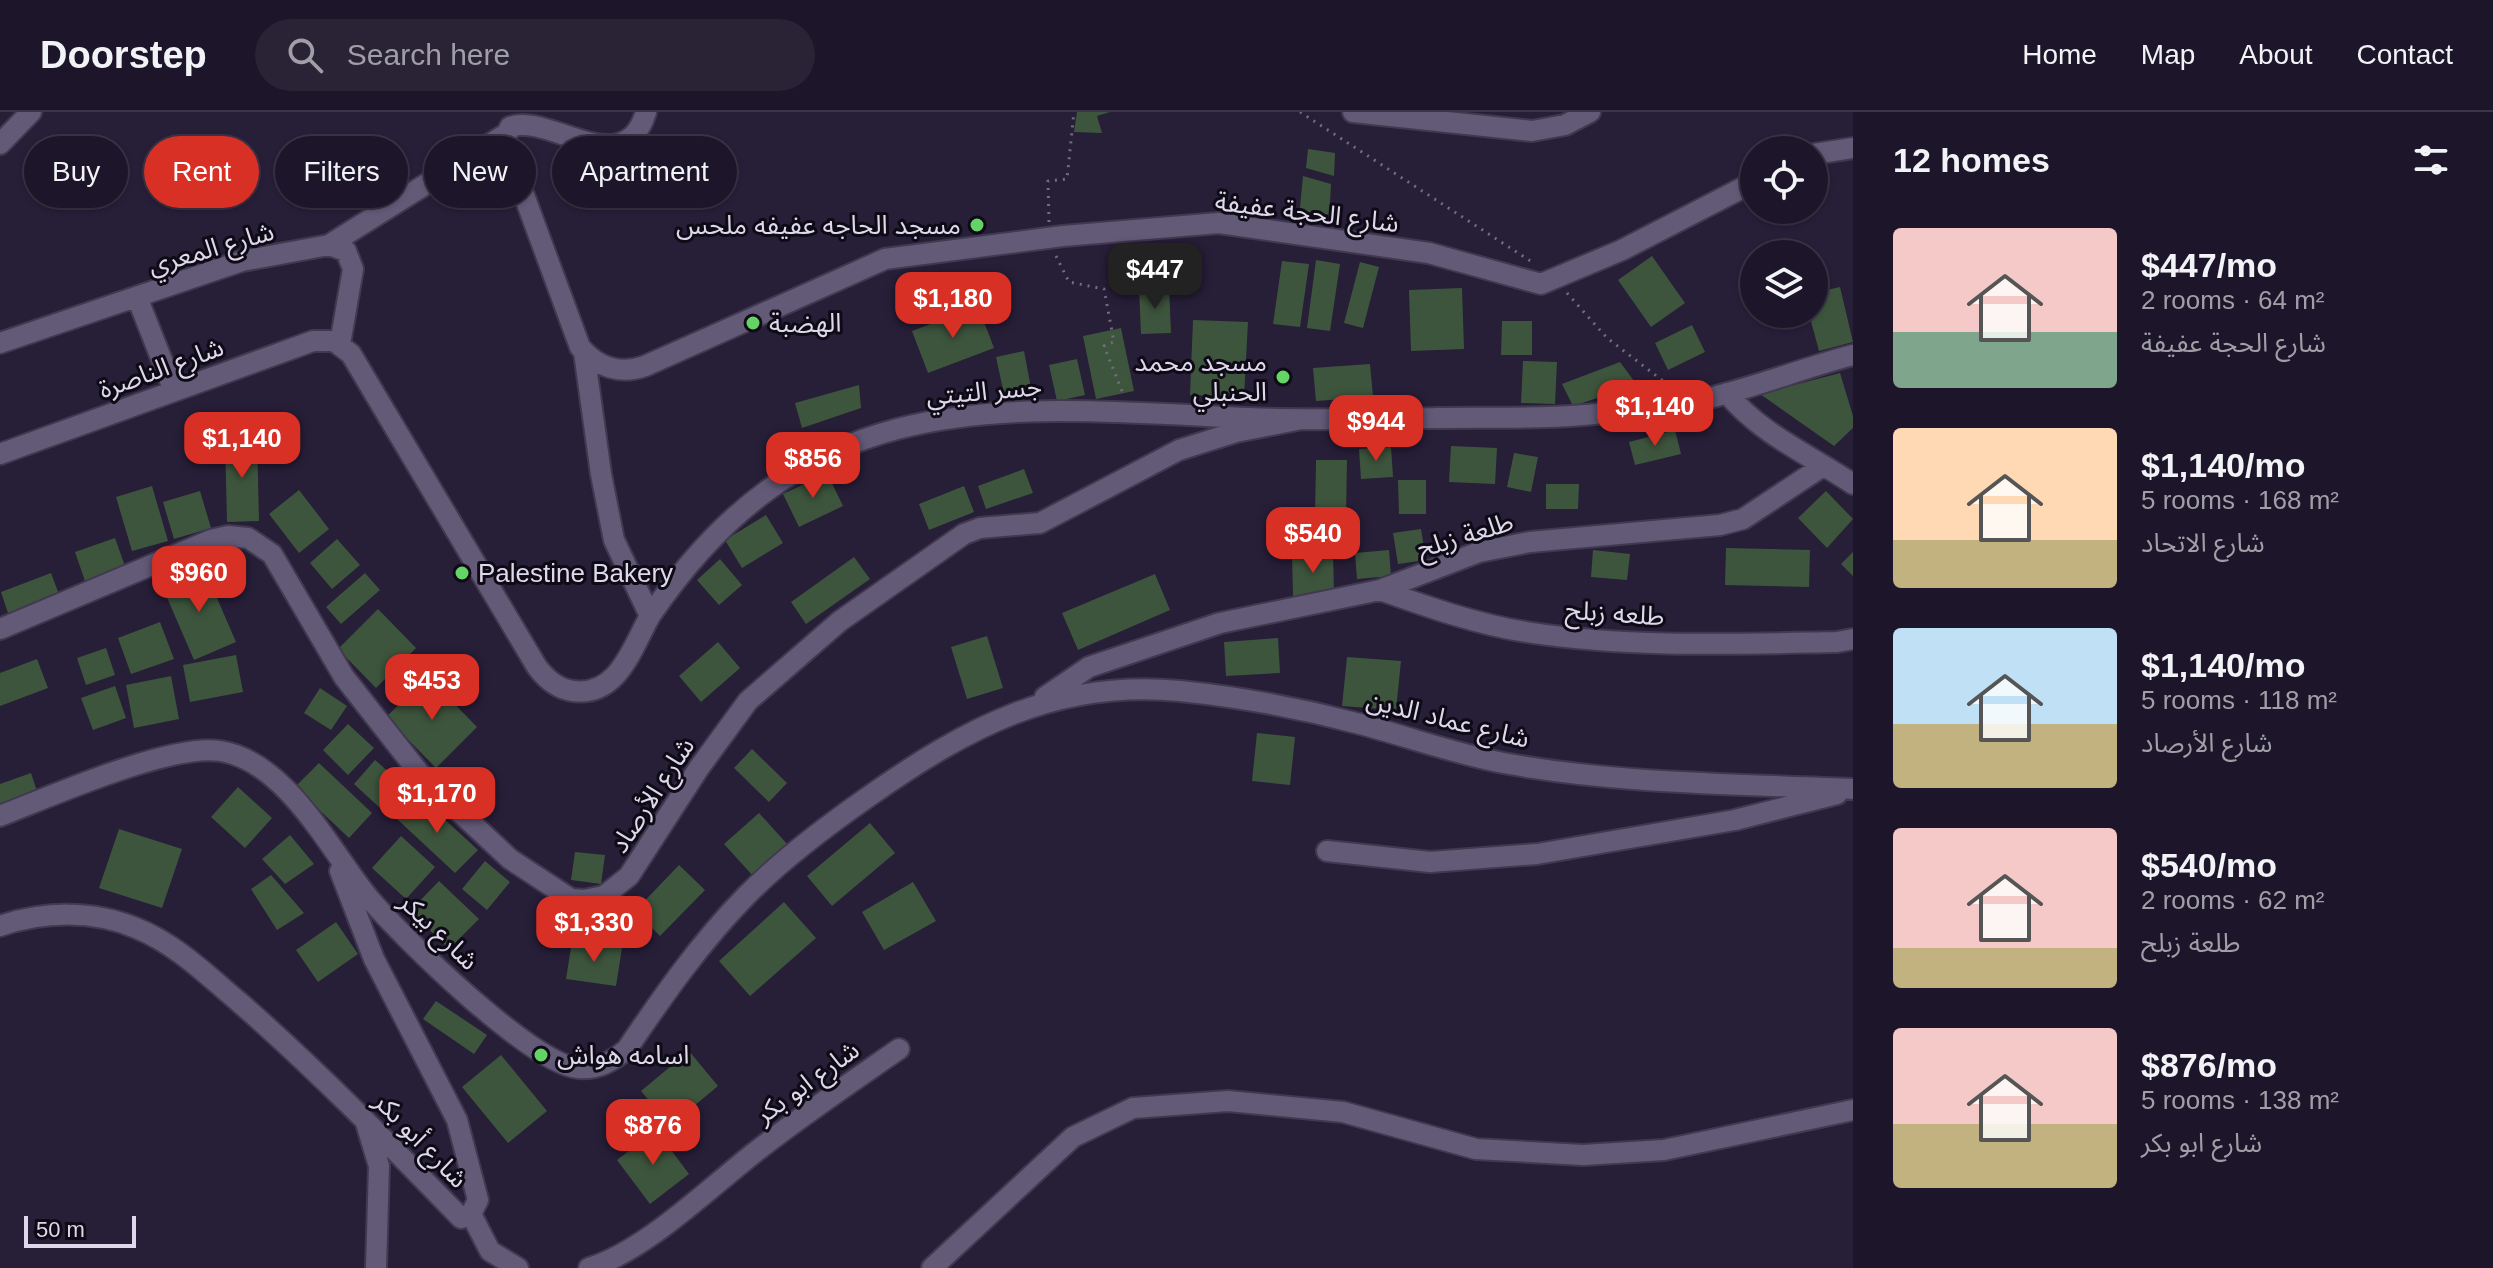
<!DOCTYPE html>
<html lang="en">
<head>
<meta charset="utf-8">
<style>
	:root { --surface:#1d162a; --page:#2a2336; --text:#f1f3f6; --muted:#a09fa8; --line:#3b3547; --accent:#d93025 }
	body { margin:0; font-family:Arial,"Noto Sans Arabic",sans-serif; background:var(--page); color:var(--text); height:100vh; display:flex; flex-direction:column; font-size:30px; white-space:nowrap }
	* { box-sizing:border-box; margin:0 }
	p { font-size:26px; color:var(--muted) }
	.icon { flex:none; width:44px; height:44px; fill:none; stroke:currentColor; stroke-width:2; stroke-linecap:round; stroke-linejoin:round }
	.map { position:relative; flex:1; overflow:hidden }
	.drawer { display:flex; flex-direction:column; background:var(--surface); width:640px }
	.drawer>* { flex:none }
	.hud { position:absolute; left:24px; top:24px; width:760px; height:72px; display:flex; gap:16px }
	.tools { position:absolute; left:1740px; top:24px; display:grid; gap:16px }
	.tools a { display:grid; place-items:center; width:88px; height:88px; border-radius:50%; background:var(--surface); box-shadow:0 2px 6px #0004,0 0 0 2px var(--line); font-size:40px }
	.scale { position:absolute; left:24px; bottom:20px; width:112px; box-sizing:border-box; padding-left:8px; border:4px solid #ddd8ea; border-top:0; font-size:22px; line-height:28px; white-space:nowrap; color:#ddd8ea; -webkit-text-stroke:6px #0e0b16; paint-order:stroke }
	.price { position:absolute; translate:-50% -68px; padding:0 18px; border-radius:16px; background:var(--accent); color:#fff; font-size:26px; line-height:52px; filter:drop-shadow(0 2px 4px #0008) }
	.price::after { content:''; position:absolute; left:50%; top:48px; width:24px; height:18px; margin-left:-12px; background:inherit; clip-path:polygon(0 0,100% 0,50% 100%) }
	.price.active { background:#222; color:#fff }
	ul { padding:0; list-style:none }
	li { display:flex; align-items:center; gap:24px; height:200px; padding:0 40px }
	li span { display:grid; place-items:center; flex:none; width:224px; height:160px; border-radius:8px; color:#555 }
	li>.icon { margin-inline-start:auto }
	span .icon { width:96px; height:96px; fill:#fffc; stroke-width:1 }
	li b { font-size:34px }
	h2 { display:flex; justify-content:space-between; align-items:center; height:96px; padding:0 40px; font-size:34px }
	.tag { padding:0 28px; border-radius:36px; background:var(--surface); box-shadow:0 2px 6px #0004,0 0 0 2px var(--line); font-size:28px; line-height:72px }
	.tag.active { background:var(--accent); color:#fff }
	header { display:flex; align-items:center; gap:48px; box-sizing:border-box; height:112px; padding:0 40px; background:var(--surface); border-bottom:2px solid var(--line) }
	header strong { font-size:38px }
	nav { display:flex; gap:44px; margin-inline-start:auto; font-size:28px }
	.search { width:560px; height:72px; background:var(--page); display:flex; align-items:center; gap:20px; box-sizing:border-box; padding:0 28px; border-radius:44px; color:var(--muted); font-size:30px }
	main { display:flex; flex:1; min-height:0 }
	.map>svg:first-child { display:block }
	.building { fill:#3e553d }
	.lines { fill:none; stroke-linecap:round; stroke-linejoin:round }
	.minor-casing { stroke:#413950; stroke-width:24 }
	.path { stroke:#736c82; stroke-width:3; stroke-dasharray:2 6; stroke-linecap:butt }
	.minor { stroke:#635a78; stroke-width:20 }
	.poi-dot { fill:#65d467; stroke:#0e0b16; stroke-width:3 }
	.labels { text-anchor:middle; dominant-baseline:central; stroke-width:6; stroke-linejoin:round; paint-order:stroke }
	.street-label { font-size:26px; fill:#ddd8ea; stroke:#0e0b16 }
	.poi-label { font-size:26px; fill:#ddd8ea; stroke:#0e0b16; text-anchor:start }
</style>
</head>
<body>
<header>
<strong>Doorstep</strong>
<div class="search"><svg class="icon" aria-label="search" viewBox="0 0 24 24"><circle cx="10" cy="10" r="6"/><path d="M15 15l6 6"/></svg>Search here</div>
<nav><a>Home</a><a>Map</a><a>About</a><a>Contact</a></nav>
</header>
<main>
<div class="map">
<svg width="1853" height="1156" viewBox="0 0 1853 1156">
	<rect width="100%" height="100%" fill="#271e38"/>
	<path class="building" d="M1077,0H1110L1097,4L1102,21L1074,20Z
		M1308,37L1335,41L1334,64L1306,56Z
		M1303,64L1331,72L1329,110L1299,106Z
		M1652,144L1685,191L1651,215L1618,168Z
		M1316,148L1340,152L1330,219L1307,216Z
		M1282,149L1309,152L1300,215L1273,212Z
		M1360,150L1379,155L1363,216L1344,211Z
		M1169,175L1171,221L1141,222L1139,177Z
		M1840,175L1853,230L1819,239L1809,202H1814V181Z
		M1462,176L1464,237L1411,239L1409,178Z
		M978,194L994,236L928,261L912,219Z
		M1193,208L1248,210L1244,285L1190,283Z
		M1502,209H1532V243H1501Z
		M1692,213L1705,240L1668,258L1655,231Z
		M1121,216L1134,279L1096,287L1083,224Z
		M1024,239L1031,276L1004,282L996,245Z
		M1077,247L1085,283L1057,289L1049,253Z
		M1523,249L1557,250L1555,292L1521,291Z
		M1620,250L1637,273L1573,294L1562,272Z
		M1370,252L1373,285L1316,289L1313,256Z
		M1840,261L1853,304V316L1834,334L1760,282Z
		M859,273L861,296L802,316L795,291Z
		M1675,318L1681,342L1635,353L1629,330Z
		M257,325L259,409L227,410L225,326Z
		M1451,334L1497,336L1495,372L1449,370Z
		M1391,335L1393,365L1361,367L1359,337Z
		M1514,341L1538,345L1531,380L1507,375Z
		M1316,348H1347L1346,406H1315Z
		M1024,357L1033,381L986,397L978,374Z
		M827,361L843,394L799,415L783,382Z
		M1398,368H1426V402H1399Z
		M1546,372H1579L1578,397H1546Z
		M152,374L168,429L132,439L116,385Z
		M964,374L974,400L929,418L919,392Z
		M299,378L329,417L299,441L269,402Z
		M200,379L211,416L174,427L163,390Z
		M1826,379L1853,407L1827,436L1798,406Z
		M766,403L783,431L742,456L725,428Z
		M1421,417L1426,448L1398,452L1393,421Z
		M115,426L126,457L86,472L75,440Z
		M337,427L360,453L332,477L310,451Z
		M1726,436L1810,438L1809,475L1725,473Z
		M1389,438L1391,464L1357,467L1355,441Z
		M1593,438L1630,442L1627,468L1591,465Z
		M1853,440V464L1841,452Z
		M1333,441L1334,483L1293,484L1292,443Z
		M854,445L870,467L806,512L791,490Z
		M720,447L742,473L719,493L697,468Z
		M204,456L236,530L194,548L162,474Z
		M51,461L60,485L9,504L1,480Z
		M365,461L380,478L341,512L326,495Z
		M1155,462L1170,498L1078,538L1062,501Z
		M378,497L416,536L376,576L338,537Z
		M160,510L174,547L131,562L118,526Z
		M987,524L1003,576L967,587L951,535Z
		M1278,526L1280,561L1226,564L1224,530Z
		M718,530L740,556L701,590L679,564Z
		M106,536L115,563L86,573L77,546Z
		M236,543L243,580L190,590L183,553Z
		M1347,545L1401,549L1396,598L1342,594Z
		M37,547L48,576L0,594V561Z
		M171,564L179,607L134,616L126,573Z
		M428,565L477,615L436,656L386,605Z
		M115,574L126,606L93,618L81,586Z
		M320,576L347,594L331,618L304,601Z
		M348,612L374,636L348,663L323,638Z
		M1257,621L1295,625L1290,673L1252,669Z
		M752,637L787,671L769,690L734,656Z
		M375,648L401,671L380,696L354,672Z
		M319,651L372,701L349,726L295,675Z
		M31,661L37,679L0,692V672Z
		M238,675L272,706L245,736L211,705Z
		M419,684L478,738L455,761L397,707Z
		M759,701L788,733L753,764L724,732Z
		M870,711L895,741L832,794L807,764Z
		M119,717L182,737L162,796L99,776Z
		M290,723L314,752L285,772L262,747Z
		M401,724L435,755L406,787L372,756Z
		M575,740L605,743L601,772L571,768Z
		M485,749L510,770L487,798L462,777Z
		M679,753L705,778L660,824L635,799Z
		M271,763L304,801L277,818L251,777Z
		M439,769L479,807L449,837L410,799Z
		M913,770L936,809L884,838L862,800Z
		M784,790L816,826L750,884L719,849Z
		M336,810L358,842L318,870L296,838Z
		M572,829L622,836L616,874L566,867Z
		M436,889L487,923L474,942L423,907Z
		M689,939L718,974L670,1014L641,979Z
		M501,943L547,999L508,1031L462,975Z
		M656,1018L689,1062L650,1092L617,1048Z"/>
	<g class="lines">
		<defs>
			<path id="minor" d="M646,0C624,73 549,0 510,15L504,29L580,235C597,255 620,263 645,254L885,147L1063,124L1219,111L1429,141L1541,172L1622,138L1754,70
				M1353,0L1532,19L1565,13L1590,0
				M0,32L31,0
				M1814,42L1853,36
				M329,133L506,22
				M137,185L174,279
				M0,231L242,149L329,133L346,139L353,157L340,232
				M1727,281C1760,322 1810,343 1853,372
				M0,342L313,229H334L351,242L537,555C546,567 557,577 573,579C618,585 632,536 650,504L614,428L601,362L584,240
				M1380,478C1428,495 1476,512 1526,520C1629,536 1734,532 1837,530L1853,527
				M650,504C809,270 998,294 1248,306C1310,309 1373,306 1435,306C1480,305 1526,307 1570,304C1610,301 1653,297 1692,290C1746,279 1799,257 1853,243
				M0,517L211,428L228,424L248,426L272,442L344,565L424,667L510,747L571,787L584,788L604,784L629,764L699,656L748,589L840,509L964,422L980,416L1040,411L1179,338L1236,320L1297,308
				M1045,585L1089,555L1220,511L1380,478L1479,440L1530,430L1720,413L1743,407L1823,354
				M0,704C49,685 171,631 220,639C286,649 329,737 368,785C401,824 531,952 578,956C598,958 613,949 627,937C663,884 700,831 745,785C782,747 825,715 868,685C966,616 1056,567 1180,579C1239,585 1299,596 1356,611C1407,624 1457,643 1509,652C1622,672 1739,672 1853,677
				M1327,739L1430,750L1537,742L1735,708L1837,682
				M0,814C44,799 93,798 136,816C176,832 207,863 239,890C317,958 389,1032 461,1106L471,1102L478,1088L457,1008L374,847L340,759
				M366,1011L379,1054L376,1156
				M471,1102L490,1139L518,1156
				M589,1156C645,1139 708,1077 754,1041C801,1004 850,971 899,937
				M932,1156L1073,1025L1133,996L1228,989L1343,1000L1476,1037L1583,1043L1664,1038L1853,998"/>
		</defs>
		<use href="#minor" class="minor-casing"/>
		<path class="path" d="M1300,0L1532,150
			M1049,110L1048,69L1067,67L1074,0
			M1056,144L1069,170L1104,177L1114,230L1104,234L1124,284
			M1567,181L1607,226L1671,275"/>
		<use href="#minor" class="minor"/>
	</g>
	<g class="poi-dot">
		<circle cx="977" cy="113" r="8"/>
		<circle cx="753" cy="211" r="8"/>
		<circle cx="1283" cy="265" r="8"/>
		<circle cx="462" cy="461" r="8"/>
		<circle cx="541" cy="943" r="8"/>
	</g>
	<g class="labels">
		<g class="street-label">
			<text transform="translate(1307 100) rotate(7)">شارع الحجة عفيفة</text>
			<text transform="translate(211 136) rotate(-16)">شارع المعري</text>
			<text transform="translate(161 256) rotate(-20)">شارع الناصرة</text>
			<text transform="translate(984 279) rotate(-5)">جسر التيتي</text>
			<text transform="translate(1465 423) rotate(-17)">طلعة زبلح</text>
			<text transform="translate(1615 501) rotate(4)">طلعه زبلح</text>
			<text transform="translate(1448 607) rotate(14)">شارع عماد الدين</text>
			<text transform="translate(652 683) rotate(-57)">شارع الأرصاد</text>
			<text transform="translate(439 819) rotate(44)">شارع بيكر</text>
			<text transform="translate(807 970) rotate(-36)">شارع ابو بكر</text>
			<text transform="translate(421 1028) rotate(46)">شارع أبو بكر</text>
		</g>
		<g class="poi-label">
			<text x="961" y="113" text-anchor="end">مسجد الحاجه عفيفه ملحس</text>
			<text x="769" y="211">الهضبة</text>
			<text x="1267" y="250" text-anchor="end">مسجد محمد<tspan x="1267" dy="30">الحنبلي</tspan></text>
			<text x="478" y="461">Palestine Bakery</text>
			<text x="557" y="943">اسامه هواش</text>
		</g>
	</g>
</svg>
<div class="tools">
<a><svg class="icon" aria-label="locate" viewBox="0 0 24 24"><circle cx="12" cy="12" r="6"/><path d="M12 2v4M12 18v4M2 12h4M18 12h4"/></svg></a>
<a><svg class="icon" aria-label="layers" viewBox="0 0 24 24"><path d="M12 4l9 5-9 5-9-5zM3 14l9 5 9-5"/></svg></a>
</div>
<div class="scale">50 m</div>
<b class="price active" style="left:1155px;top:199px">$447</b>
<b class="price" style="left:953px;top:228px">$1,180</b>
<b class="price" style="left:1655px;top:336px">$1,140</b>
<b class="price" style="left:1376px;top:351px">$944</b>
<b class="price" style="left:242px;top:368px">$1,140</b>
<b class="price" style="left:813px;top:388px">$856</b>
<b class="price" style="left:1313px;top:463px">$540</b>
<b class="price" style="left:199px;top:502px">$960</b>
<b class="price" style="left:432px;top:610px">$453</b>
<b class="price" style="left:437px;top:723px">$1,170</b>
<b class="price" style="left:594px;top:852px">$1,330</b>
<b class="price" style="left:653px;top:1055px">$876</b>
<div class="hud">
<a class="tag">Buy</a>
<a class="tag active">Rent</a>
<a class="tag">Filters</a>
<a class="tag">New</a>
<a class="tag">Apartment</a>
</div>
</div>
<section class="drawer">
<h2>12 homes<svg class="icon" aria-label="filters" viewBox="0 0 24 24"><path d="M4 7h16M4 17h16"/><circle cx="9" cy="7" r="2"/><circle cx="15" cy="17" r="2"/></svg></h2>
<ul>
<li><span style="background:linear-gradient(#f6c9c9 65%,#7fa58c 0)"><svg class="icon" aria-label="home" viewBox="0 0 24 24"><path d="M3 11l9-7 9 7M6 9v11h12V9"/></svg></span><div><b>$447/mo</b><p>2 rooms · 64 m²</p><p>شارع الحجة عفيفة</p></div></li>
<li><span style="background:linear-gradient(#ffd9b3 70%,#c2b280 0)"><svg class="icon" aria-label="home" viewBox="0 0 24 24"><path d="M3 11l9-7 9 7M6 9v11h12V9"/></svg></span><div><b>$1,140/mo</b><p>5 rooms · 168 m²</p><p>شارع الاتحاد</p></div></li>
<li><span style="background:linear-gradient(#bfe0f5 60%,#c2b280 0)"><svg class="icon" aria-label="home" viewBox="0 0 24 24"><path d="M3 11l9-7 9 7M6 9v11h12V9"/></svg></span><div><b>$1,140/mo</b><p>5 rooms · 118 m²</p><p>شارع الأرصاد</p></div></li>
<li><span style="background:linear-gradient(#f6c9c9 75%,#c2b280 0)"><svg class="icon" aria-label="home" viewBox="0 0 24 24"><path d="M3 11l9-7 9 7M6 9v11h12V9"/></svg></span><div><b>$540/mo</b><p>2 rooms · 62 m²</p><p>طلعة زبلح</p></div></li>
<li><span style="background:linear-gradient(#f6c9c9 60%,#c2b280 0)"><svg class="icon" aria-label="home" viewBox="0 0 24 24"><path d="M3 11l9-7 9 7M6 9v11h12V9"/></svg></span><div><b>$876/mo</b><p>5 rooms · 138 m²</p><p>شارع ابو بكر</p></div></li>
</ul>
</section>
</main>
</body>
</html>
